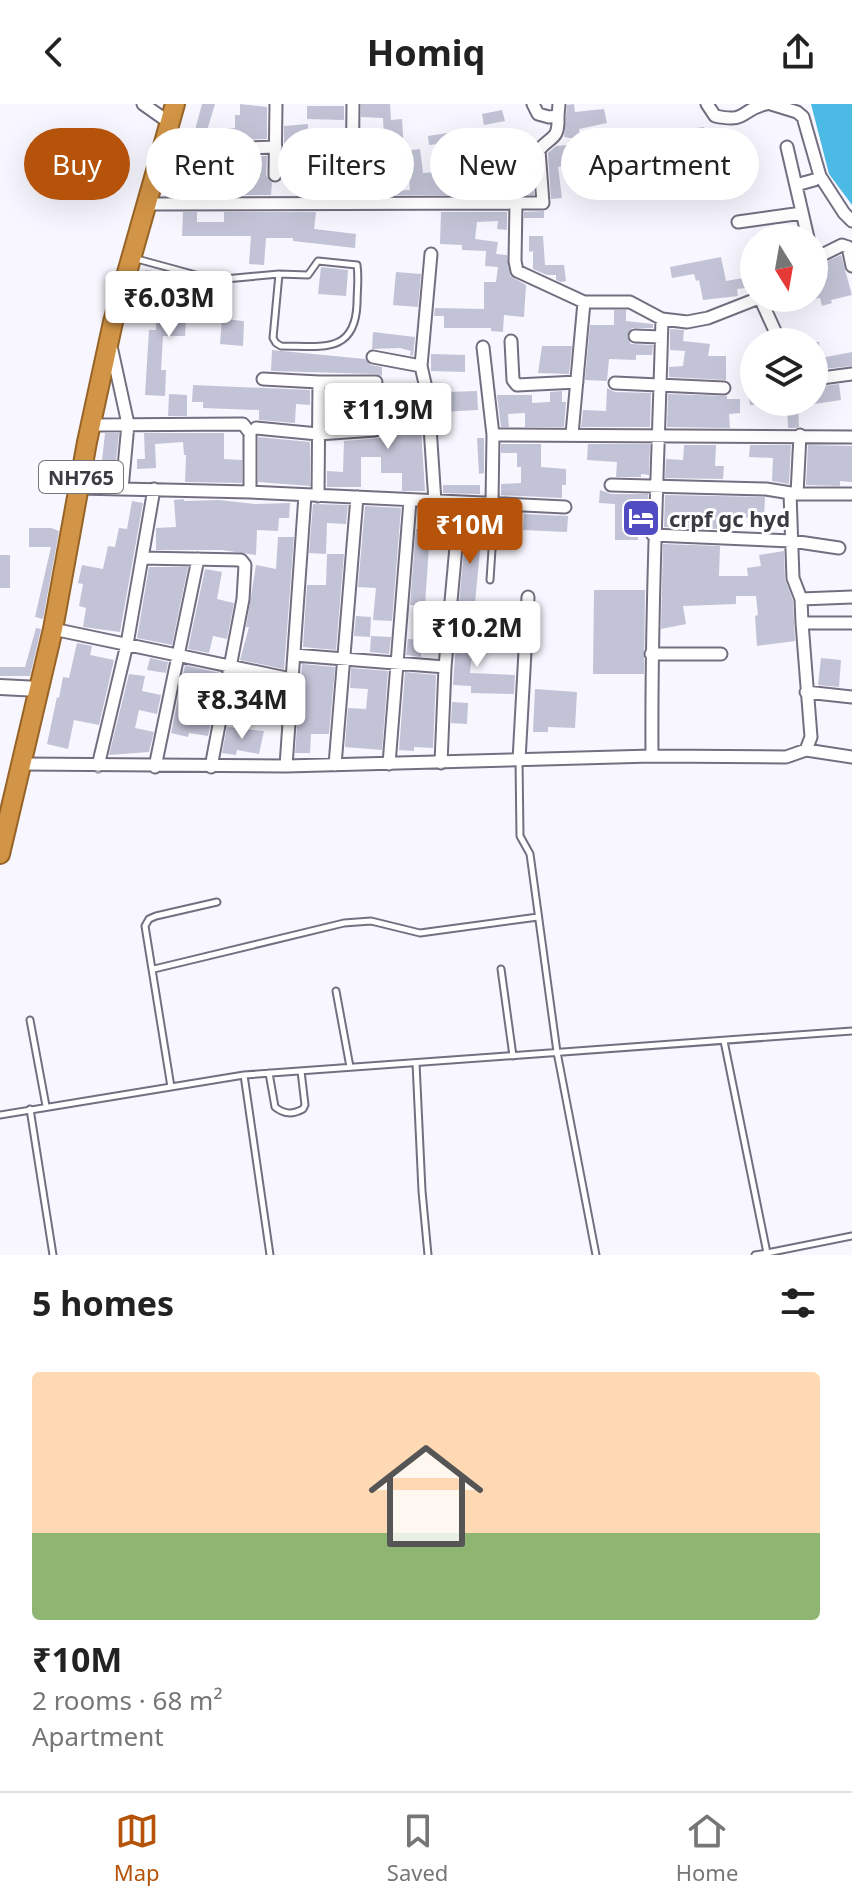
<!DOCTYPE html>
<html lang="en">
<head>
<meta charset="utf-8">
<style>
	:root { --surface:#fff; --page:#f2f2f2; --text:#222; --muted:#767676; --line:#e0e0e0; --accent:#b45309 }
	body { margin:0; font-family:"Noto Sans",sans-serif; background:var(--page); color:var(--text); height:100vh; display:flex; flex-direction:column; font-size:30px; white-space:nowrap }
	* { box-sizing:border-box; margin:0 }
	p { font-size:26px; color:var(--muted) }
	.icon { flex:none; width:44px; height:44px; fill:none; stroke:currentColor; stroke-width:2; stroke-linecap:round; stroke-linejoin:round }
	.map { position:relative; height:1151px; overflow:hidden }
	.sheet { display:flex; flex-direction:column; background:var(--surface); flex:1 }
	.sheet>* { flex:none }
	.guide { position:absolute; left:24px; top:24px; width:804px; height:72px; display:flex; gap:16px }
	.needle { width:52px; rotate:169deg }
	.buttons { position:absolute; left:740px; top:120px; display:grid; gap:16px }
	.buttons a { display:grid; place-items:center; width:88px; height:88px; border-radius:50%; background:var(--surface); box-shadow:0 8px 32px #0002; font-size:40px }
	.price { position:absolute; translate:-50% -68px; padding:0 18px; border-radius:8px; background:#fff; color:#222; font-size:26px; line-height:52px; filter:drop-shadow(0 2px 4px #0008) }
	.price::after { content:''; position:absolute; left:50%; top:48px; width:24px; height:18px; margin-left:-12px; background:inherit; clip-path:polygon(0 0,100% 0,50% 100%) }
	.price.on { background:var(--accent); color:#fff }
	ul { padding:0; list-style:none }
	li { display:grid; align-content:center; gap:16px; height:424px; padding:0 32px }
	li+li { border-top:2px solid var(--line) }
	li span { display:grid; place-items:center; height:248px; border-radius:8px; color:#555 }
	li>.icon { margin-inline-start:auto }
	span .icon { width:144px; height:144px; fill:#fffc; stroke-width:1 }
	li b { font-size:34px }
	h2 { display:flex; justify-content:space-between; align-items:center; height:96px; padding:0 32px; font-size:34px }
	.tag { padding:0 28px; border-radius:36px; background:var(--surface); box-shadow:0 8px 32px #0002; font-size:28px; line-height:72px }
	.tag.on { background:var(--accent); color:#fff }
	header { display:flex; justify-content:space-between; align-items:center; height:104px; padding:0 32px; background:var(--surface); font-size:36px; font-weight:700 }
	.tab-bar { display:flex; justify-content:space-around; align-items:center; height:112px; border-top:2px solid var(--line); background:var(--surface); font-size:22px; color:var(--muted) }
	.tab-bar a { display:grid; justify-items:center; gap:4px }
	.tab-bar .on { color:var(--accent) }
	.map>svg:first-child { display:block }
	.water { fill:#4bbbe6 }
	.building { fill:#c2c3d6; fill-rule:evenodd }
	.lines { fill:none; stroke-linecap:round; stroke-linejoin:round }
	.service-casing { stroke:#736f80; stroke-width:9 }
	.minor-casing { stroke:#736f80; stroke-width:15 }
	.tertiary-casing { stroke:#736f80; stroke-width:18 }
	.trunk-casing { stroke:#966427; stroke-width:22 }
	.service { stroke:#fff; stroke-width:5 }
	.minor { stroke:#fff; stroke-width:11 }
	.tertiary { stroke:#fff; stroke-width:14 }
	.trunk { stroke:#d29446; stroke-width:18 }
	.labels { text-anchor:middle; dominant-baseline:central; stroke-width:6; stroke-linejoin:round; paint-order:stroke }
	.shield { fill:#fff; stroke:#76757b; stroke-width:2 }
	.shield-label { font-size:20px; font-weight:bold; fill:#3c3a42 }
	.poi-label { font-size:22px; font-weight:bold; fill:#3c3a42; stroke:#fff; text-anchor:start }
</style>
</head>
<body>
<header><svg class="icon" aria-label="back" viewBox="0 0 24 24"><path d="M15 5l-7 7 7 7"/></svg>Homiq<svg class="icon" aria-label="share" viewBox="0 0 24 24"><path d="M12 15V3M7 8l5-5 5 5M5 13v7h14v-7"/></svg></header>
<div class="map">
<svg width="852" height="1151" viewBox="0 0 852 1151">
	<rect width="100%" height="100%" fill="#f8f6fe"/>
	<path class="water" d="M811,0H852V101L829,70Z"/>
	<path class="building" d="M202,0H215L205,33L194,30Z
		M240,0L267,3V35L225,36V24H235V11H240Z
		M361,0H390L391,16L402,15L404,47L420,45L423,69L453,67L447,39L429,41L428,32L467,26L469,40L466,41L472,81L493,79L494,91H376V72L361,71V37L384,34L383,14L361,13ZM408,63L410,86L388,87L385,66Z
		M574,0L575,8L604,5L607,19L579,25L580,36L564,33L567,1Z
		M307,2H344V16L307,15Z
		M502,6L505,17L484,21L482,10Z
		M308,20V31L344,35V91H329L330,75H298L293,46L284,47V22Z
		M704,23L706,39L686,42L684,26Z
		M580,40L584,59L558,63L562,94L551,95L548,49L556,42Z
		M267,52L266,71L272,79L271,91H204L205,69L222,70V53Z
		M533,77L534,91H514V85L533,84Z
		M544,107V114H524V108Z
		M183,108H197V118H224V108H316L314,125L356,130L355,144L293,137V134H266L264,161L249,160L251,132H182Z
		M441,108H507V126L497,125L498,117L477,118L475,135L498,138L496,150L507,151L510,172L526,181L524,213L504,211L503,228L491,227V224H444V212H434L435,204L484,205V178H496L498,163L485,162L486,147L462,146V141L440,140Z
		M529,132H543L545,161H564L566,177L561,178L556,176V171H547L533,165V147L529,148Z
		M841,151L852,191L831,196L832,199L822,202L820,194L814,195V163Z
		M721,153L726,177L754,172V183L737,185L738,192L703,196L699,176L696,177L694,170L672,174L670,163Z
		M321,163L348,166L346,192L318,190Z
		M145,166L153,167L146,197L139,196Z
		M396,168L421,170L418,203L393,201Z
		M162,196L186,197V200L212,203L211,219L186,216L185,232H163L161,266H166L165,292L145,291L149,226H156V215H161Z
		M614,206H626V217L653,220V224H632L627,232L631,240L653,241L652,251H636V256L609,255L607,277L585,276L590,221H614Z
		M222,215L244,217L243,242L220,240Z
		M670,225L684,226L683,237L710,240L708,252H726V276L669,273V263L683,262L685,247L670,246Z
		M373,228L415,233L413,252L410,251L411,247L400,244L372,245Z
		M814,238H819L821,254L852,248V262L814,266Z
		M542,242H572L569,270L538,269Z
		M272,246L365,255L371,261L382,263V272L376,270L271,267Z
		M431,250L465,251V268L431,267Z
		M754,270V301H750L745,272Z
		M839,280L841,296L814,300V283Z
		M193,281L310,286V301L296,300L295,319L259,316V306L203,304V298H192Z
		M383,283L382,303L327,302V286H376Z
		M607,284L615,288L651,289L650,323H581L583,306L606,307Z
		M477,287L478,306L440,308L439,293L448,292V288Z
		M562,287V298H566L564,323H525V309L508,310L509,323H501L497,291H532V299L550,298V288Z
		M169,290L187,291V312H168Z
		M668,290L727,292V295H740V309L729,310L730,324L667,323Z
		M404,293H419L425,387H402V369H381V353H361V383H327V367L343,368L344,337L382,334L381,312L404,311Z
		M787,298H798L799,323L795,324H788Z
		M105,329H119L116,357H102Z
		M144,329H224V355L242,356V379L185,378L186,351H184L183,338L155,340L156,364L137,365V355H145Z
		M258,333L310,338V382L258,378Z
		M477,334H484V369L479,370Z
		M501,340H541V363L566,365V381H562V394L501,391V380L521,379V363H517V349H501Z
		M588,340H650L649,371L641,370V373H616L617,358L587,356Z
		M684,341H716L715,362H724L723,375L665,374L666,355L683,356Z
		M750,341H791L789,380L772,377L773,354L749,353Z
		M808,341L852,342V378L840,377V382L806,381Z
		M443,381H480V390L443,389Z
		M600,386L611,390H648L647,417H638V436H615V400L599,399Z
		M665,391L765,393L764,414L720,413V425L664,423Z
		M184,395V397L219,396L255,400L290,399L289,414H279L278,427L257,426L256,451L222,446H156V424L176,423L174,396Z
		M132,397L143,399L120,528L83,523L86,504L79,502L83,480L78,479L82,461L103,465L108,442L115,443L119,424L127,425Z
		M313,400L348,401L346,420L327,419L326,450L309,449Z
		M365,402L401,404L392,517L373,516L376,484L358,483Z
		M524,410L568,412L567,428L523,426Z
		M29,424H51L59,427L43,515L35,513L51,443H29Z
		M466,424L482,425L475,499H459Z
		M416,425L430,426L425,502L410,501Z
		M278,433H294L284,565L240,556L249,523H246L256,461L276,465Z
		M663,440L720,442L719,472H748L747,464L761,462L759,451L784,447L785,475L793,497L795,537L757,542L755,512L758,511L756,492H736V500L683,502L686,520L661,525Z
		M327,450H344L336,546L303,543L307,481H326Z
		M0,451H10V484H0Z
		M149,463H188L172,541L137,534Z
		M205,465L222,468L217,495L234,499L227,535L213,532L209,549L188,545Z
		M594,486H645L644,570H593Z
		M426,506L442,507L439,538L424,537Z
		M356,512L371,513L370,533L354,532Z
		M36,524L41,525L30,572H0V563H25Z
		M457,524L475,525L470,569L515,571L514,590L471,589V582L453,581Z
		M371,532L391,533L389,550L370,548Z
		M408,535L422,536L421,553L406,551Z
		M77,539L92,542L90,551L114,556L99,621L74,616L68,645L47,640L57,593L59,594L63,573L69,574Z
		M150,554L168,558L166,569L147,566Z
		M821,554L841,556L839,583L818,581Z
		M302,560L335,563L329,630H311L310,649H295Z
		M185,561L220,569L208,632L189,629L188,633L171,629Z
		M351,564L388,567L382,646L345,643L348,604L366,605L368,585L350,584Z
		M405,568L436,571L433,644L414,643V647L399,646Z
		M129,570L145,572L142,587L161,591L157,610L139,606L135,624L154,628L149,648L109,651Z
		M237,572L250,575L246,595L233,593Z
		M535,585L577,588L575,624L548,623V628H533Z
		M452,598L468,599L467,620L451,619Z
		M227,623L264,627L259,650L237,646L236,651L222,649Z"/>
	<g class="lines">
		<defs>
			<path id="service" d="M137,155L214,176L279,170L273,234L276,239L281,242C320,242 355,251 357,200C357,187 359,174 357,161L318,157L308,171L279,170
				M490,476L495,400
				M519,656L520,732L530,750L557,948L596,1151
				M154,865L344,819L371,817L420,829L538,813
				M501,865L513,952
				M336,887L350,963
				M30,916L46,1002
				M724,937L767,1149L755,1151
				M416,959L422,1087L428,1151
				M269,969L275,1003C284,1010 292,1011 303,1005L305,1001L301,967
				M244,971L270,1151
				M171,983L145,822L149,815L156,812L217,798
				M30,1005L53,1151
				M0,1011L244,971L852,927
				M767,1149L852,1132"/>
			<path id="minor" d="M143,0L170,19
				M707,0L715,12C749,19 739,6 766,0
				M771,0L797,8L803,13L820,72L844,109L852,117
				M558,12L559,0
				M787,43L808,134
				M163,44L193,46L276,43
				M275,71L276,0
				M796,81L814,76
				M352,99L353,0
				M516,99L515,157L517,167L584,198H630L662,215L687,218L708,214L759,194
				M147,100L543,99L539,46C551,31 559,37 558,12L549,13L538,10L533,0
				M738,118L802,109
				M431,150L421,262L428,293L435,398
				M814,155L842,141L848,143L852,162
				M760,194L780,238
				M662,215C658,361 651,506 652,652L786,653L806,646L852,653
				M635,232L661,233
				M511,237L513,276L517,281L577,278
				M111,242L128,320L122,385
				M483,243L493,331L852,333
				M373,253L421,262
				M263,275L319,278L318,392
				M814,275L852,270
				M319,278H376
				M615,279L724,284
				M91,321L243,320L250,329V388
				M256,324L318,330L375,326
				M572,330L584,198
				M611,381L766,385L797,390H852
				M79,384L250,388L565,403
				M790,389L793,474L801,495
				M797,390L800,331
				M492,399L493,331
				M653,431L792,437L839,444
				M142,454L241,456L245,461L243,495L211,663
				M802,519L801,495L852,493
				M53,525L291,575
				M651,550H721
				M294,551L445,563
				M806,588L852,593
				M806,646L811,633L802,519H852
				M519,656L528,493
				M441,659L445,563L460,399
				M23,660L286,662L652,652
				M389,660L410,397
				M335,661L357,393
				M98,662L127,540L154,385
				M286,662L305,391
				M155,663L198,455"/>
			<path id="tertiary" d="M0,583L39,585"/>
			<path id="trunk" d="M0,750L53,525L87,338L113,218L175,0"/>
		</defs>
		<use href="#service" class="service-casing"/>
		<use href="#minor" class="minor-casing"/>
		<use href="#tertiary" class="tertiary-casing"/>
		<use href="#trunk" class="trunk-casing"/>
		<use href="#service" class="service"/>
		<use href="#minor" class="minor"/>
		<use href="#tertiary" class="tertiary"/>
		<use href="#trunk" class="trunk"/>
	</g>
	<defs>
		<symbol id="hotel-square" viewBox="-11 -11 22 22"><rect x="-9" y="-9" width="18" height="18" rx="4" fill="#524cc3" stroke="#fff"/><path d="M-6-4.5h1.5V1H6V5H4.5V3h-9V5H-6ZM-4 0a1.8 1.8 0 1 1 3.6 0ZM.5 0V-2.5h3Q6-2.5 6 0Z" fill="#fff"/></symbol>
	</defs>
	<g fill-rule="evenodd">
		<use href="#hotel-square" x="619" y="392" width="44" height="44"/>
	</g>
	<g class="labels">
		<rect class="shield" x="39" y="357" width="84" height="32" rx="6"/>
		<g class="shield-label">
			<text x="81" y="373">NH765</text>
		</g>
		<g class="poi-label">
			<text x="669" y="414">crpf gc hyd</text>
		</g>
	</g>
</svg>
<div class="buttons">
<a><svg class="needle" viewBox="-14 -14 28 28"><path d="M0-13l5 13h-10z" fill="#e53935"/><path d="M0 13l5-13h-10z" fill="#767676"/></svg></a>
<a><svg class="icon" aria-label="layers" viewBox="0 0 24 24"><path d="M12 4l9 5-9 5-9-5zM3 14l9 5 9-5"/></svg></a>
</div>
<b class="price" style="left:169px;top:235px">₹6.03M</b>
<b class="price" style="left:388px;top:347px">₹11.9M</b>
<b class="price on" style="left:470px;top:462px">₹10M</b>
<b class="price" style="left:477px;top:565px">₹10.2M</b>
<b class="price" style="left:242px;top:637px">₹8.34M</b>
<div class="guide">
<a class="tag on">Buy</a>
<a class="tag">Rent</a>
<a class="tag">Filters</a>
<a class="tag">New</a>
<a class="tag">Apartment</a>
</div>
</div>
<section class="sheet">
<h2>5 homes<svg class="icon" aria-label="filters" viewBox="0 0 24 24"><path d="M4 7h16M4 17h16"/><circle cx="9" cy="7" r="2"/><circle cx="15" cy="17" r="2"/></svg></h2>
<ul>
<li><span style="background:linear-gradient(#ffd9b3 65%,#8fb573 0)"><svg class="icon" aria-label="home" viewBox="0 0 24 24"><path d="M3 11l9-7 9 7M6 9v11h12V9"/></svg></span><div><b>₹10M</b><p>2 rooms · 68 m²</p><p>Apartment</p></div></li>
</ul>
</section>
<nav class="tab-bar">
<a class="on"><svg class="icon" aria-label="map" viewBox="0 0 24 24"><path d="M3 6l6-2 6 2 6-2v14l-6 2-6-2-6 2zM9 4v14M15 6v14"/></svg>Map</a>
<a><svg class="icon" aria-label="saved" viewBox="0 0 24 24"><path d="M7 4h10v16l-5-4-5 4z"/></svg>Saved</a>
<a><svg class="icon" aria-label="home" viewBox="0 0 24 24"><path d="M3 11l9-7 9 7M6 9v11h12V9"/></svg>Home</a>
</nav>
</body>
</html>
